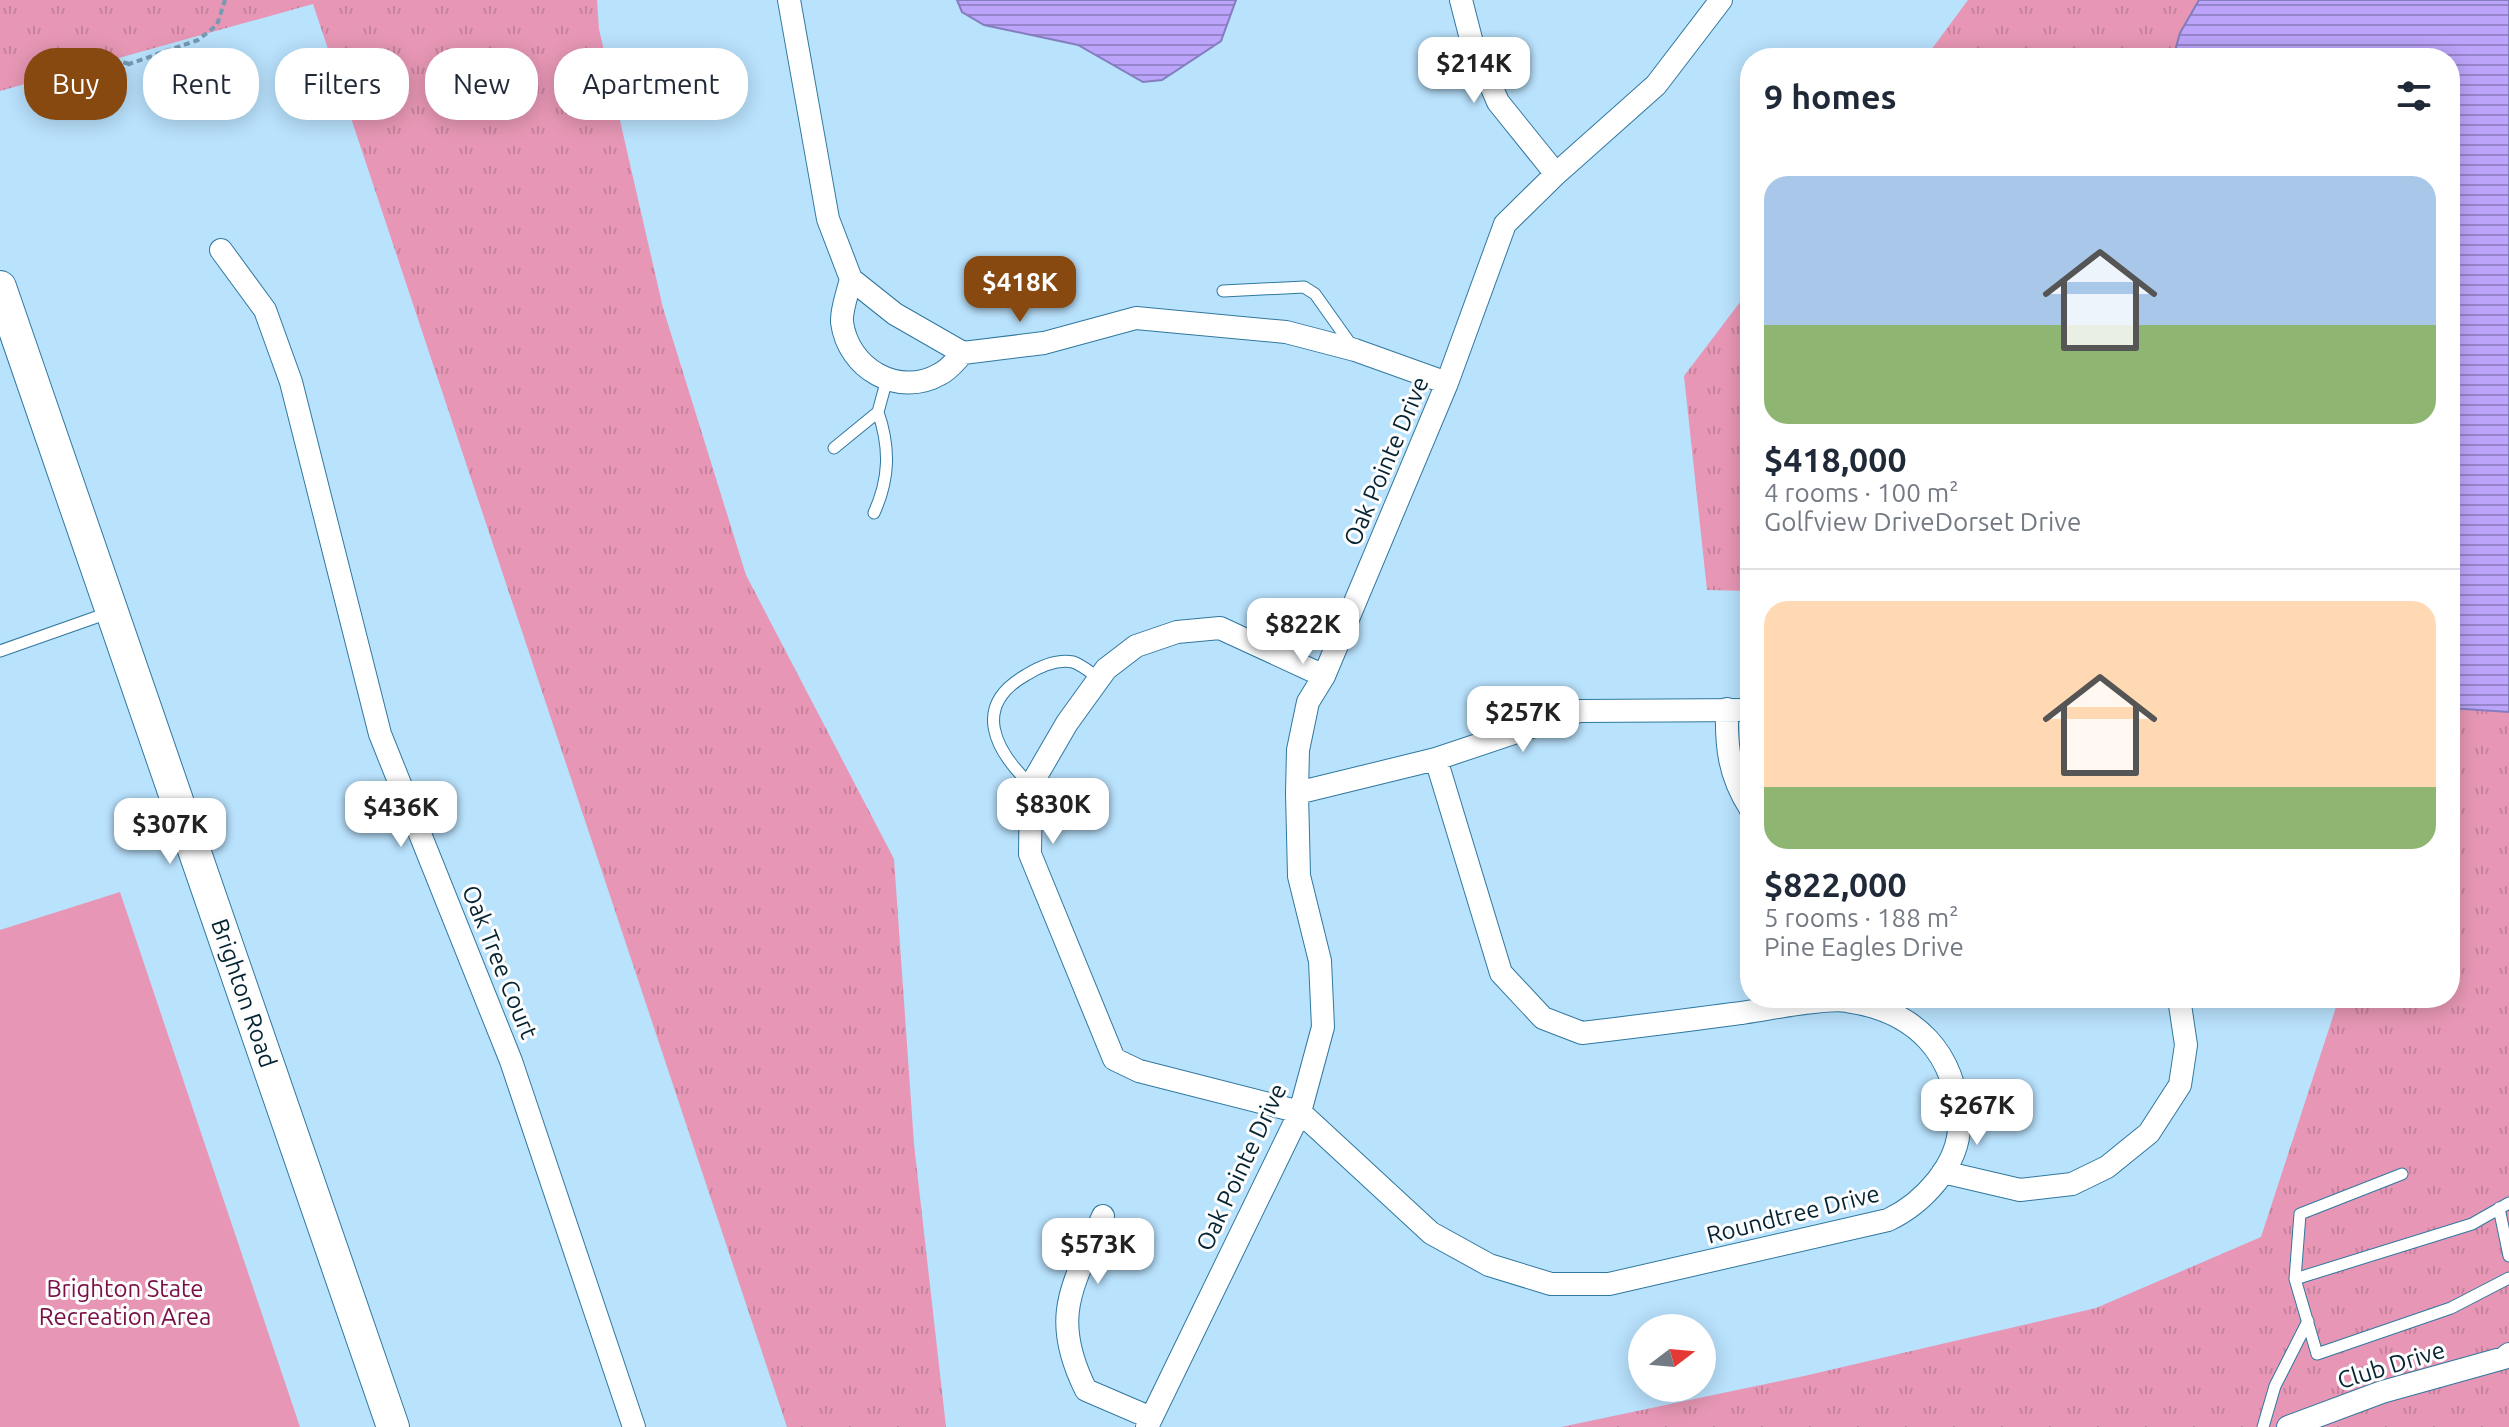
<!DOCTYPE html>
<html lang="en">
<head>
<meta charset="utf-8">
<style>
	:root { --surface:#fff; --page:#f2f2f3; --text:#1f2937; --muted:#747a83; --line:#e0e1e3; --accent:#884910 }
	body { margin:0; font-family:Ubuntu,sans-serif; background:var(--page); color:var(--text); height:100vh; display:flex; flex-direction:column; font-size:30px; white-space:nowrap }
	* { box-sizing:border-box; margin:0 }
	p { font-size:26px; color:var(--muted) }
	.icon { flex:none; width:44px; height:44px; fill:none; stroke:currentColor; stroke-width:2; stroke-linecap:round; stroke-linejoin:round }
	.map { position:relative; flex:1; overflow:hidden }
	.sheet { position:absolute; left:1740px; top:48px; width:720px; height:960px; display:flex; flex-direction:column; background:var(--surface); border-radius:32px; box-shadow:0 4px 20px #0003 }
	.sheet>* { flex:none }
	.guide { position:absolute; left:24px; top:48px; width:760px; height:72px; display:flex; gap:16px }
	.needle { width:52px; rotate:74deg }
	.controls { position:absolute; left:1628px; top:1314px; display:grid; gap:16px }
	.controls a { display:grid; place-items:center; width:88px; height:88px; border-radius:50%; background:var(--surface); box-shadow:0 4px 20px #0003; font-size:40px }
	.price { position:absolute; translate:-50% -68px; padding:0 18px; border-radius:16px; background:#fff; color:#222; font-size:26px; line-height:52px; filter:drop-shadow(0 2px 4px #0008) }
	.price::after { content:''; position:absolute; left:50%; top:48px; width:24px; height:18px; margin-left:-12px; background:inherit; clip-path:polygon(0 0,100% 0,50% 100%) }
	.price.selected { background:var(--accent); color:#fff }
	ul { padding:0; list-style:none }
	li { display:grid; align-content:center; gap:16px; height:424px; padding:0 24px }
	li+li { border-top:2px solid var(--line) }
	li span { display:grid; place-items:center; height:248px; border-radius:24px; color:#555 }
	li>.icon { margin-inline-start:auto }
	span .icon { width:144px; height:144px; fill:#fffc; stroke-width:1 }
	li b { font-size:34px }
	h2 { display:flex; justify-content:space-between; align-items:center; height:96px; padding:0 24px; font-size:34px }
	.chip { padding:0 28px; border-radius:32px; background:var(--surface); box-shadow:0 4px 20px #0003; font-size:28px; line-height:72px }
	.chip.selected { background:var(--accent); color:#fff }
	.map>svg:first-child { display:block }
	.grass { fill:url(#grass-tufts) }
	.park { fill:#e797b5 }
	.water { fill:url(#water-rules); stroke:#847dbe; stroke-width:2 }
	.lines { fill:none; stroke-linecap:round; stroke-linejoin:round }
	.lane-casing { stroke:#30789f; stroke-width:13 }
	.street-casing { stroke:#30789f; stroke-width:24 }
	.secondary-casing { stroke:#30789f; stroke-width:34 }
	.path { stroke:#759ab1; stroke-width:4; stroke-dasharray:6 4; stroke-linecap:butt }
	.lane { stroke:#fff; stroke-width:11 }
	.street { stroke:#fff; stroke-width:22 }
	.secondary { stroke:#fff; stroke-width:32 }
	.labels { text-anchor:middle; dominant-baseline:central; stroke-width:6; stroke-linejoin:round; paint-order:stroke }
	.street-label { font-size:24px; fill:#042333; stroke:#fdfdfd }
	.park-label { font-size:24px; fill:#790f46; stroke:#fdfdfd }
</style>
</head>
<body>
<div class="map">
<svg width="2509" height="1427" viewBox="0 0 2509 1427">
	<defs>
		<pattern id="grass-tufts" width="24" height="20" patternUnits="userSpaceOnUse" patternTransform="scale(2)"><rect width="24" height="20" fill="#e797b5"/><path d="M3 7l-1-3M5 7V3M7 7l1-3M15 17l-1-3M17 17v-4M19 17l1-3" fill="none" stroke="#c4829c"/></pattern>
		<pattern id="water-rules" width="6" height="5" patternUnits="userSpaceOnUse" patternTransform="scale(2)"><rect width="6" height="5" fill="#bba4f9"/><path d="M0 2.5h6" fill="none" stroke="#9685ca"/></pattern>
	</defs>
	<rect width="100%" height="100%" fill="#b9e2fd"/>
	<path class="grass" d="M0,0H597L599,29L663,308L746,575L894,859L914,1144L946,1427H787L313,4L0,91Z
		M1968,0H2199L2180,33L2173,58H1925Z
		M1750,289V591L1707,590L1684,376Z
		M2450,708L2509,712V1427H1561L1804,1376L2096,1308L2261,1237L2339,998H2450Z"/>
	<path class="park" d="M120,892L300,1427H0V930Z"/>
	<path class="water" d="M957,0H1236L1221,41L1162,80L1143,82L1078,45L984,25L962,12Z
		M2199,0H2509V712L2450,708V58H2173L2180,33Z"/>
	<g class="lines">
		<defs>
			<path id="lane" d="M1223,291L1304,287L1315,294L1352,346
				M834,448L878,412L887,379
				M874,513C890,478 890,447 878,412
				M0,651L108,613
				M1031,785C995,751 971,706 1026,675C1039,667 1057,659 1073,662C1082,665 1091,673 1099,678
				M2509,1203L2472,1224L2295,1279L2317,1354L2451,1308L2509,1278
				M2499,1208L2509,1256
				M2295,1279L2300,1214L2402,1174
				M2263,1427L2275,1386L2308,1321"/>
			<path id="street" d="M789,0L828,219L851,279L895,314L963,353L1044,343L1136,318L1286,332L1355,350L1447,383
				M1461,0L1471,39L1498,102L1556,174
				M221,250L265,310L291,382L380,734L511,1061L634,1427
				M851,279C848,292 841,310 842,322C848,369 899,398 940,374C949,370 956,360 963,353
				M1324,676L1220,628L1177,632L1136,646L1106,669L1067,723L1031,785L1030,854L1114,1059L1139,1071L1300,1112L1431,1233L1489,1265L1551,1284H1609L1888,1220C1922,1204 1961,1164 1959,1122C1956,1053 1916,1011 1847,1001C1824,997 1760,1011 1733,1014C1682,1021 1632,1027 1582,1033L1543,1018L1501,973L1436,759
				M1727,709C1726,747 1729,775 1750,808
				M1297,793L1436,759L1579,711L1750,710
				M1943,1172L2020,1190L2072,1184L2107,1167L2149,1133L2180,1085L2186,1045L2179,998
				M1103,1216C1073,1286 1049,1316 1086,1390L1149,1417
				M1147,1427L1300,1112L1323,1027L1320,961L1299,876L1297,793L1298,750L1308,702L1324,676L1447,383L1505,224L1556,174L1656,85L1721,0
				M2288,1427L2382,1392L2504,1358L2509,1354"/>
			<path id="secondary" d="M0,287L393,1427"/>
		</defs>
		<use href="#lane" class="lane-casing"/>
		<use href="#street" class="street-casing"/>
		<use href="#secondary" class="secondary-casing"/>
		<path class="path" d="M129,64L103,56L92,61L89,75L97,82L110,79L129,64L198,40L217,25L225,0"/>
		<use href="#lane" class="lane"/>
		<use href="#street" class="street"/>
		<use href="#secondary" class="secondary"/>
	</g>
	<g class="labels">
		<g class="street-label">
			<text transform="translate(1386 461) rotate(-67)">Oak Pointe Drive</text>
			<text transform="translate(500 962) rotate(68)">Oak Tree Court</text>
			<text transform="translate(244 993) rotate(71)">Brighton Road</text>
			<text transform="translate(1241 1167) rotate(-65)">Oak Pointe Drive</text>
			<text transform="translate(1793 1214) rotate(-14)">Roundtree Drive</text>
			<text transform="translate(2391 1365) rotate(-17)">Club Drive</text>
		</g>
		<g class="park-label">
			<text x="125" y="1288">Brighton State<tspan x="125" dy="28">Recreation Area</tspan></text>
		</g>
	</g>
</svg>
<div class="controls">
<a><svg class="needle" viewBox="-14 -14 28 28"><path d="M0-13l5 13h-10z" fill="#e53935"/><path d="M0 13l5-13h-10z" fill="#747a83"/></svg></a>
</div>
<b class="price" style="left:1474px;top:105px">$214K</b>
<b class="price selected" style="left:1020px;top:324px">$418K</b>
<b class="price" style="left:1303px;top:666px">$822K</b>
<b class="price" style="left:1523px;top:754px">$257K</b>
<b class="price" style="left:1053px;top:846px">$830K</b>
<b class="price" style="left:401px;top:849px">$436K</b>
<b class="price" style="left:170px;top:866px">$307K</b>
<b class="price" style="left:1977px;top:1147px">$267K</b>
<b class="price" style="left:1098px;top:1286px">$573K</b>
<div class="guide">
<a class="chip selected">Buy</a>
<a class="chip">Rent</a>
<a class="chip">Filters</a>
<a class="chip">New</a>
<a class="chip">Apartment</a>
</div>
<section class="sheet">
<h2>9 homes<svg class="icon" aria-label="filters" viewBox="0 0 24 24"><path d="M4 7h16M4 17h16"/><circle cx="9" cy="7" r="2"/><circle cx="15" cy="17" r="2"/></svg></h2>
<ul>
<li><span style="background:linear-gradient(#a9c7e8 60%,#8fb573 0)"><svg class="icon" aria-label="home" viewBox="0 0 24 24"><path d="M3 11l9-7 9 7M6 9v11h12V9"/></svg></span><div><b>$418,000</b><p>4 rooms · 100 m²</p><p>Golfview DriveDorset Drive</p></div></li>
<li><span style="background:linear-gradient(#ffd9b3 75%,#8fb573 0)"><svg class="icon" aria-label="home" viewBox="0 0 24 24"><path d="M3 11l9-7 9 7M6 9v11h12V9"/></svg></span><div><b>$822,000</b><p>5 rooms · 188 m²</p><p>Pine Eagles Drive</p></div></li>
</ul>
</section>
</div>
</body>
</html>
